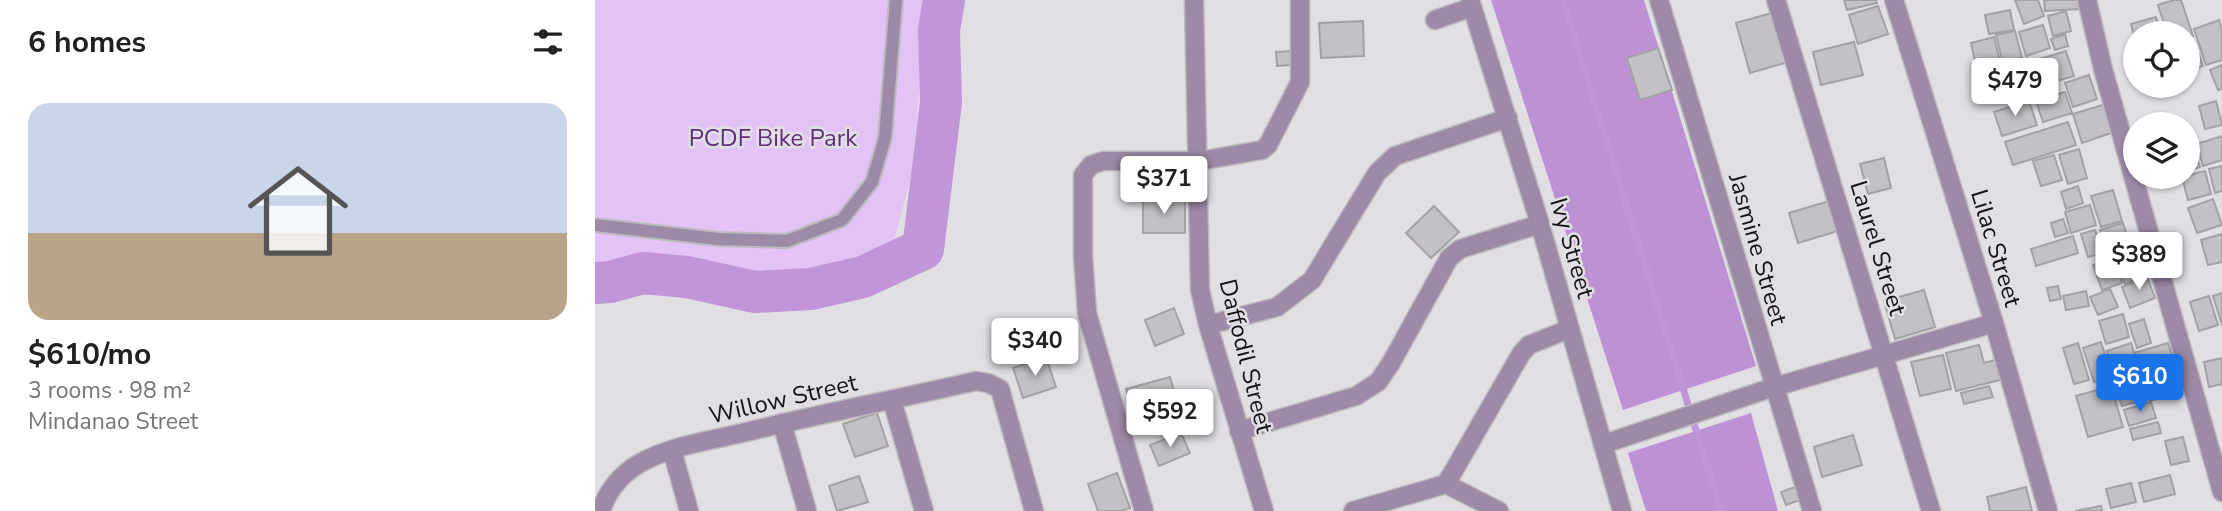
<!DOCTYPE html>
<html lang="en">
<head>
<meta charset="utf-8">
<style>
	:root { --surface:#fff; --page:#f6f6f6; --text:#202124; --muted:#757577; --accent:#1a73e8 }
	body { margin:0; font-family:"Nunito Sans",sans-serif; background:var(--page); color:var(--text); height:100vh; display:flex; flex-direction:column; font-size:26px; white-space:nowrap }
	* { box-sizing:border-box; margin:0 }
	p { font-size:23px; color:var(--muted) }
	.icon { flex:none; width:38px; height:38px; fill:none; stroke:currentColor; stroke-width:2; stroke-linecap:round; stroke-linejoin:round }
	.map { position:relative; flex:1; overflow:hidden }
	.side { display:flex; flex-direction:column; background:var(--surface); width:595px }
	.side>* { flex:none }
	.tools { position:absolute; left:1528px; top:21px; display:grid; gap:14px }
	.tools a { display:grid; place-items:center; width:77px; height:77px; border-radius:50%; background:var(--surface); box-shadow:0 2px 5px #0004; font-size:35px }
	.price { position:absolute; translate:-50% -60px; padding:0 16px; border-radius:7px; background:#fff; color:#222; font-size:23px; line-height:46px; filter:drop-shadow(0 2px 4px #0008) }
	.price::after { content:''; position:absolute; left:50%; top:42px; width:21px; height:16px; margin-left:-10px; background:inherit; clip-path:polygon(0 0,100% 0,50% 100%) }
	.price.selected { background:var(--accent); color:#fff }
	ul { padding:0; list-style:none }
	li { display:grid; align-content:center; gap:14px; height:371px; padding:0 28px }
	li span { display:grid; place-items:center; height:217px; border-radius:21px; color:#555 }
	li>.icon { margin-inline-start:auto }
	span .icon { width:126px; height:126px; fill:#fffc; stroke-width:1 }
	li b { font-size:30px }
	h2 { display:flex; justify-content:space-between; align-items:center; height:84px; padding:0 28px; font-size:30px }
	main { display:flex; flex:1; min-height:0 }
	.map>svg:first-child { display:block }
	.green { fill:#e3c2f6 }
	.forest { fill:#bc92d4 }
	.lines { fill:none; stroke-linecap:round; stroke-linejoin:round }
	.stream { stroke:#c096d8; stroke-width:7 }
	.river { stroke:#c096d8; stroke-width:42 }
	.building { fill:#c3c1c5; stroke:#a4a1a5; stroke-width:2 }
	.lane-casing { stroke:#bdbabf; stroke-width:16 }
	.street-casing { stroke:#bdbabf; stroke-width:21 }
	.lane { stroke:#9c8aa6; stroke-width:12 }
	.street { stroke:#9c8aa6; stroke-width:18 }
	.labels { text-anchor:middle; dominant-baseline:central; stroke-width:5; stroke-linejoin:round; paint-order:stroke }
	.park-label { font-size:24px; fill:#612d7b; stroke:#e2dfe4 }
	.street-label { font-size:24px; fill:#131214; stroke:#e2dfe4 }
</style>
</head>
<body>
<main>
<section class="side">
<h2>6 homes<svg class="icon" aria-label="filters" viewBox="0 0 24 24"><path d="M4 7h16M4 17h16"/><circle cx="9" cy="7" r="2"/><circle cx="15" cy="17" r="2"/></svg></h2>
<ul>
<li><span style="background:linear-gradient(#c9d6e8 60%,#b9a48a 0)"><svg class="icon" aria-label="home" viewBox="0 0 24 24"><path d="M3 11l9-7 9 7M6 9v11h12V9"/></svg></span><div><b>$610/mo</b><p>3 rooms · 98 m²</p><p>Mindanao Street</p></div></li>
</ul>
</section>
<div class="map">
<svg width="1627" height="511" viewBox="0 0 1627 511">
	<rect width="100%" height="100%" fill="#e2dfe4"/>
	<path class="green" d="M0,0H329L322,119L315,180L299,241L257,265L214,280L116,272L0,269Z"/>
	<path class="forest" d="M896,0H1049L1161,366L1028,410Z
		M1156,413L1183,511H1051L1033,453Z"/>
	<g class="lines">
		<path class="stream" d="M968,0L1126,511"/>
		<path class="river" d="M0,283L15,282L48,273L92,277L160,292L216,289L268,277L328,249L346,102L344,30L349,0"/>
	</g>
	<path class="building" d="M1249,0H1281L1282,3L1252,10Z
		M1420,0H1443L1449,16L1429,24Z
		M1449,0H1483L1484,9L1450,11Z
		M1579,0H1586L1598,36L1592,38V33H1572L1563,5Z
		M1283,6L1293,34L1263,44L1254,15Z
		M1415,10L1419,30L1394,34L1390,15Z
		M1471,11L1476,31L1458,36L1453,16Z
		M1180,12L1193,62L1155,73L1141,23Z
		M1561,17L1566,33H1540V40L1536,24Z
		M1624,20L1627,30V60L1611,65L1599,29Z
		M768,21L769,56L726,58L724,23Z
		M1448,25L1455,48L1431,56L1424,32Z
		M1420,31L1427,58L1408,63L1401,35Z
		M1470,34L1473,46L1460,50L1456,39Z
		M1399,37L1407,69L1383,74L1376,43Z
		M1259,42L1268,75L1226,85L1218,52Z
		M1600,43L1608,66L1592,72V45Z
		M1063,48L1077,90L1045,100L1032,58Z
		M695,51L696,65L682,66L681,52Z
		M1471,51L1479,76L1439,88L1431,63Z
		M1428,65L1436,91L1397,103L1389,77Z
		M1627,65V89L1623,90L1615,70Z
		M1494,75L1502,99L1478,107L1470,83Z
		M1470,92L1477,113L1448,122L1441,101Z
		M1434,101L1442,125L1407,136L1399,112Z
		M1621,101L1627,125L1610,129L1604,106Z
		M1511,104L1519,132L1487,143L1478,114Z
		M1473,122L1481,145L1418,165L1410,142Z
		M1627,136V160L1608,166L1602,144Z
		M1598,146L1605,167L1592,171V147Z
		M1484,149L1492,178L1473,184L1464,155Z
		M1459,155L1467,180L1446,186L1438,161Z
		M1289,158L1296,188L1273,194L1265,164Z
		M1627,166V191L1620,193L1614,169Z
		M1610,171L1616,194L1593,200L1587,177Z
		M1483,186L1488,203L1471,209L1466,192Z
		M1518,190L1527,221L1506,227L1496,196Z
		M548,198H590V233H548Z
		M1618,199L1627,225L1602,233L1593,208Z
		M1234,201L1243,231L1203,243L1194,213Z
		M1495,205L1501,225L1476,233L1470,212Z
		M839,206L864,232L836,258L811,233Z
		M1468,219L1473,233L1460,237L1456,223Z
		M1528,223L1536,248L1513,256L1505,230Z
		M1500,230L1508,253L1493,257L1486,234Z
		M1627,234V262L1613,265L1606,240Z
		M1478,236L1483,253L1441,266L1436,249Z
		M1538,256L1546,278L1530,284L1521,263Z
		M1517,258L1527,283L1507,290L1498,265Z
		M1552,277L1560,298L1535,308L1527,287Z
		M1463,286L1466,299L1455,301L1452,288Z
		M1515,289L1523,307L1503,315L1495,297Z
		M1329,290L1340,327L1300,339L1289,301Z
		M1491,291L1494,306L1471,310L1468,296Z
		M1627,293V325L1618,296Z
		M1614,296L1623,325L1604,331L1595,302Z
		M579,308L589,334L560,346L550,320Z
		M1528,314L1534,337L1511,344L1504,321Z
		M1549,319L1556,343L1542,348L1534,324Z
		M1506,342L1517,376L1499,382L1488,348Z
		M1483,343L1494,380L1479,384L1468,348Z
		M1536,343L1543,365L1519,372L1512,351Z
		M1573,343L1580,365L1546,375L1539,353Z
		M1384,345L1389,363L1400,360L1405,380L1361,391L1351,353Z
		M1348,355L1356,389L1325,396L1316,362Z
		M451,357L461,387L428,398L418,368Z
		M1627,358V384L1614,387L1609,362Z
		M1581,369L1588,391L1555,401L1548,379Z
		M575,377L586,415L542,427L531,389Z
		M1545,380L1551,399L1527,406L1521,388Z
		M1394,386L1398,397L1369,404L1366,393Z
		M1516,386L1528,427L1493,437L1481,396Z
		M1556,402L1561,418L1534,426L1529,410Z
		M282,413L293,446L260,457L248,424Z
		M1563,422L1566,433L1538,440L1535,429Z
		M586,433L595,453L564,466L555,445Z
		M1258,435L1267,465L1227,477L1219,447Z
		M1588,437L1594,461L1576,465L1570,441Z
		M522,473L535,508L526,511H503L493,484Z
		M1575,475L1580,494L1549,502L1544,483Z
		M264,476L273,502L242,511L234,486Z
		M1536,483L1541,502L1516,508L1511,489Z
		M1200,487L1205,500L1191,505L1186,492Z
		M1431,487L1437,511H1395L1392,497Z
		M1506,506L1507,511H1480Z"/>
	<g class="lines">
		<defs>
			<path id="lane" d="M0,225L123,239L192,241L247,220L277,182L290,138L301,0"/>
			<path id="street" d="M599,0L605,290L613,325L669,511
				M875,0L945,224L1027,511
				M1064,0L1217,511
				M1181,0L1336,511
				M1299,0L1399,323L1453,511
				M1492,0L1508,69L1627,492
				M840,20L877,7
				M613,325L682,307L717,280L782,173L800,156L913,118
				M297,400L329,511
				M187,423L212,511
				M644,431L761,396L783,382L796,363L854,258L865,249L945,224
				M1009,444L1179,387L1399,323
				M77,450L94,511
				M851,484L926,354L934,345L974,329
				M6,511C13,487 32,468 55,458C83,445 117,440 147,433C224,414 303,399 381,381L393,383L405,389L439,511
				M549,511L492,313L488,256V175L496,165L508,161H604L667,150L673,145L705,82V0
				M758,511L851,484L904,511"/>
		</defs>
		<use href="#lane" class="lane-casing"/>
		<use href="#street" class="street-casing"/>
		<use href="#lane" class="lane"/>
		<use href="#street" class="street"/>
	</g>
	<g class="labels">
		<g class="park-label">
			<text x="178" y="138">PCDF Bike Park</text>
		</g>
		<g class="street-label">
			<text transform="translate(977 248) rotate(74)">Ivy Street</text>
			<text transform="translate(1283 248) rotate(73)">Laurel Street</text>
			<text transform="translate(1401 248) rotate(73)">Lilac Street</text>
			<text transform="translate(1163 249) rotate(74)">Jasmine Street</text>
			<text transform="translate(651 356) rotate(76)">Daffodil Street</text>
			<text transform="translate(188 399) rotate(-13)">Willow Street</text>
		</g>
	</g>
</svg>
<div class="tools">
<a><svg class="icon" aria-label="locate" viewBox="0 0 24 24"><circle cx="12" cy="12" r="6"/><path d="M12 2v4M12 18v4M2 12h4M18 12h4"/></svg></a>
<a><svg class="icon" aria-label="layers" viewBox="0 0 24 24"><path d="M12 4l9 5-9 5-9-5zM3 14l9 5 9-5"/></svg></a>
</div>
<b class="price" style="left:1420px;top:118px">$479</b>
<b class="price" style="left:569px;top:216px">$371</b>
<b class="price" style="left:1544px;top:292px">$389</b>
<b class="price" style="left:440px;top:378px">$340</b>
<b class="price selected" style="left:1545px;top:414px">$610</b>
<b class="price" style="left:575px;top:449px">$592</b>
</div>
</main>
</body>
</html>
